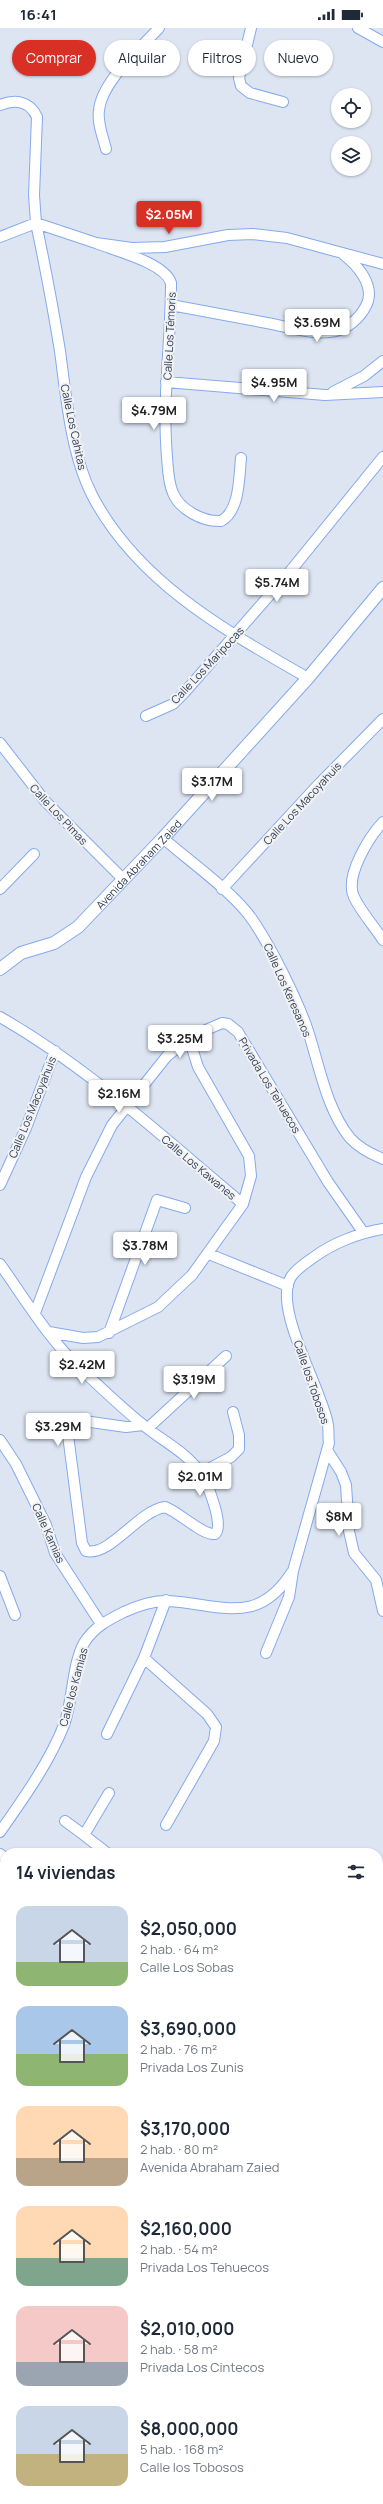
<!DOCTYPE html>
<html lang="es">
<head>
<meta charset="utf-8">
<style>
	:root { --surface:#fff; --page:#f2f2f3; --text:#1f2937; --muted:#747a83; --accent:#d93025 }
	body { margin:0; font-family:Manrope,sans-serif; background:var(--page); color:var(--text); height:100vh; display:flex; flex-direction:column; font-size:15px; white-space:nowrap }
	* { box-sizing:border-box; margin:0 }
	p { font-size:13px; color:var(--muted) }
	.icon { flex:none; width:22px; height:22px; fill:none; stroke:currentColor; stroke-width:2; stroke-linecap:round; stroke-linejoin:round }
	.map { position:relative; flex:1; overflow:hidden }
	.panel { position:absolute; left:0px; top:1820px; width:383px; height:656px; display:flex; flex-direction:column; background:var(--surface); border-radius:16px 16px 0 0; box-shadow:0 1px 3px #0004 }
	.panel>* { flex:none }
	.hud { position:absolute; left:12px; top:12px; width:359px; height:36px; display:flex; gap:8px }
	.fabs { position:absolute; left:331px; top:60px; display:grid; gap:8px }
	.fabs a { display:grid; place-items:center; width:40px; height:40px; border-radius:50%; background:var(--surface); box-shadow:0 1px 3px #0004; font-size:20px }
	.price { position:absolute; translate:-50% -34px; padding:0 9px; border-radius:4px; background:#fff; color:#222; font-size:13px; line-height:26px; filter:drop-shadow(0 1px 2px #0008) }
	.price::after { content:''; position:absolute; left:50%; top:24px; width:12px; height:9px; margin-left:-6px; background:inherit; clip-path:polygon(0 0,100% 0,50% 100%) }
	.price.current { background:var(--accent); color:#fff }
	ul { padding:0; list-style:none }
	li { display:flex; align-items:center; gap:12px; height:100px; padding:0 16px }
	li span { display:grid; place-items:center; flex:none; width:112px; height:80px; border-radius:12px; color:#555 }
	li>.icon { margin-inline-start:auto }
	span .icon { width:48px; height:48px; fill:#fffc; stroke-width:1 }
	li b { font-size:17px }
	h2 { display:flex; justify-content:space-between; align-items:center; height:48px; padding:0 16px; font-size:17px }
	.pill { padding:0 14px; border-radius:18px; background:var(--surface); box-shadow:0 1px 3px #0004; font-size:14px; line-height:36px }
	.pill.current { background:var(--accent); color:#fff }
	.status { display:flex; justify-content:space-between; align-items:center; height:28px; padding:0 20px; background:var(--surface); direction:ltr }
	.status svg { height:11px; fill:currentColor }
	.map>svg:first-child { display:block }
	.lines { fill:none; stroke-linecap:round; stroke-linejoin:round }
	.minor-casing { stroke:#84aaec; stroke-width:12 }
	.tertiary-casing { stroke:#84aaec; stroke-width:14 }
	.minor { stroke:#fff; stroke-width:10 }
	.tertiary { stroke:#fff; stroke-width:12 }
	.labels { text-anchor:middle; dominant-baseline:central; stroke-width:4; stroke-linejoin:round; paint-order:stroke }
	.street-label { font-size:11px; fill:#2d3d58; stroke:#f2f2f2 }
</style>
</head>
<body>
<div class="status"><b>16:41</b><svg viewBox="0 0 49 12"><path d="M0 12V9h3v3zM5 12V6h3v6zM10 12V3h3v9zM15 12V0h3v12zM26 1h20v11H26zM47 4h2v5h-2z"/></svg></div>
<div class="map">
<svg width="383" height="2476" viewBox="0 0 383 2476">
	<rect width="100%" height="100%" fill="#dde5f3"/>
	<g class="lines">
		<defs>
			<path id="minor" d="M251,0L239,50L241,58L250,65L283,74
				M358,0L383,14
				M0,77C15,71 30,73 37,89L34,167L36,195C45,238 53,280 60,323C66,368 71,426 92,467C137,554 226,603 308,650
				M106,121C103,109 97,95 99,82C102,53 140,21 159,0
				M0,209L36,195L96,215L132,220L165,219L228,207L253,206L287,210L383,236
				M96,215C116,223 165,235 171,255C171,313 162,371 167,429C168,441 168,454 173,465C180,482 203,494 221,493C240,483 239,449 241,430
				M171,277C203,283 235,289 267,295C289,299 317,309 339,302C352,298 364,285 368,273C373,255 357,237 344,227
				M166,354L325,367L383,364
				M333,364L364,348L383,333
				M146,688L173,676L184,665L288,546L383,429
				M0,715L45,773L123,851
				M383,794C370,808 344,848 354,869C361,884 374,898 383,912
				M163,810C190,834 235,865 254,894C273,923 294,965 306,997C319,1034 325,1079 350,1110C359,1120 371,1126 383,1131
				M0,861L34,826
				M222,861L318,757L383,691
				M0,989C89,1040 165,1111 243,1176
				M0,1157L26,1100L55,1023
				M209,1226L288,1258
				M0,1236C25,1271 49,1312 81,1341C101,1360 121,1379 142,1396C162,1413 185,1423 200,1444C207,1454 225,1498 215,1506C203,1508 179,1484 165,1479C138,1483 110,1529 86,1523L82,1515L68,1407C70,1397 75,1393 84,1393L126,1399L143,1397
				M35,1285L86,1149L112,1097L167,1028L192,1008L222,995L228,996L238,1004L328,1154L363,1204
				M49,1304L83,1310L98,1309L158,1279L192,1247L243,1176L251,1148L249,1128L198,1039L193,1023L192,1008
				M109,1305L157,1172L185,1180
				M148,1400L226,1328
				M0,1412L16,1436L46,1497L55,1525L101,1596
				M327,1422L341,1444L346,1457L349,1503L354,1525L376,1552L383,1583
				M201,1445L231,1429L239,1421V1407L233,1384
				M0,1548L15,1587
				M266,1625L289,1569L293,1543L329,1415C328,1410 329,1403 328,1397C323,1363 272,1280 291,1249C296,1241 306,1235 314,1229C333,1215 359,1205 383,1201
				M144,1630L207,1686L216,1699L214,1713L166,1797
				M107,1706L144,1630L166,1572
				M65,1793L84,1807
				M0,1804C23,1771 49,1735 64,1697C73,1673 72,1636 84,1615C94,1599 108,1592 124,1584C137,1578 154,1572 168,1573C221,1576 257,1599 292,1544
				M107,1825L84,1807L109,1765
				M0,1826L5,1830
				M378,2153L383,2147
				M0,2243L5,2248
				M378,2250L383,2244
				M0,2355L5,2351
				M378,2363L383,2357
				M0,2390L5,2379"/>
			<g id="tertiary">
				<path id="s1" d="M0,941L21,925L54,915L78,899L163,810L308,650L383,560"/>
				<path d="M0,2070L5,2075"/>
				<path d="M0,2090L5,2095"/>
				<path d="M378,2441L383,2446"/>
				<path d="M378,2462L383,2467"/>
			</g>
		</defs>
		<use href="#minor" class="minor-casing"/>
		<use href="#tertiary" class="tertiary-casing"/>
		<use href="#minor" class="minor"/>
		<use href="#tertiary" class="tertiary"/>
	</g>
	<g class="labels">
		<g class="street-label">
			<text transform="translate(169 308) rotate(-87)">Calle Los Témoris</text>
			<text transform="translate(74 399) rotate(78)">Calle Los Cahitas</text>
			<text transform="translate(207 637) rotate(-47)">Calle Los Maripocas</text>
			<text transform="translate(302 775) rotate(-47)">Calle Los Macoyahuis</text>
			<text transform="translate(59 786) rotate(47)">Calle Los Pimas</text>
			<text stroke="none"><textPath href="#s1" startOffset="177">Avenida Abraham Zaied</textPath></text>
			<text transform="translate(288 962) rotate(66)">Calle Los Keresanos</text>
			<text transform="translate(270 1057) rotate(59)">Privada Los Tehuecos</text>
			<text transform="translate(32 1079) rotate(-68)">Calle Los Macoyahuis</text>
			<text transform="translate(199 1139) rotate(40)">Calle Los Kawanes</text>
			<text transform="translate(312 1354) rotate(71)">Calle los Tobosos</text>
			<text transform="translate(49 1505) rotate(66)">Calle Kamias</text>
			<text transform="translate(73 1659) rotate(-75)">Calle los Kamias</text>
		</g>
	</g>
</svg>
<div class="fabs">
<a><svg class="icon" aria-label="locate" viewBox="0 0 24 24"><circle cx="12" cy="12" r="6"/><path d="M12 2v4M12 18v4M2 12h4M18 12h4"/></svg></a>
<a><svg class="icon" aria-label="layers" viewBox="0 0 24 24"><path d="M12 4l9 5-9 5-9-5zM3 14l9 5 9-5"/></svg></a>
</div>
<b class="price current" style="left:169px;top:207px">$2.05M</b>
<b class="price" style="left:317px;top:315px">$3.69M</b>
<b class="price" style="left:274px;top:375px">$4.95M</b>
<b class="price" style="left:154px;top:403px">$4.79M</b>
<b class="price" style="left:277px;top:575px">$5.74M</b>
<b class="price" style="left:212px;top:774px">$3.17M</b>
<b class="price" style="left:180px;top:1031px">$3.25M</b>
<b class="price" style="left:119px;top:1086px">$2.16M</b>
<b class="price" style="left:145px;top:1238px">$3.78M</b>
<b class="price" style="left:82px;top:1357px">$2.42M</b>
<b class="price" style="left:194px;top:1372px">$3.19M</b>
<b class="price" style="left:58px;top:1419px">$3.29M</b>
<b class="price" style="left:200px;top:1469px">$2.01M</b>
<b class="price" style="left:339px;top:1509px">$8M</b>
<div class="hud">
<a class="pill current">Comprar</a>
<a class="pill">Alquilar</a>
<a class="pill">Filtros</a>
<a class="pill">Nuevo</a>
</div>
<section class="panel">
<h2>14 viviendas<svg class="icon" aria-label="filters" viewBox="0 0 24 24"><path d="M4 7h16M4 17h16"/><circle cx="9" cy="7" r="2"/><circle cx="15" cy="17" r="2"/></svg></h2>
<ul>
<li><span style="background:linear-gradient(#c9d6e8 70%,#8fb573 0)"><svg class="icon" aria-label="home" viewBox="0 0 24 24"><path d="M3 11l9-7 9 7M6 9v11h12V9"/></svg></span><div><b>$2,050,000</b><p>2 hab. · 64 m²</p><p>Calle Los Sobas</p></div></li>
<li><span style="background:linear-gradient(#a9c7e8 60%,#8fb573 0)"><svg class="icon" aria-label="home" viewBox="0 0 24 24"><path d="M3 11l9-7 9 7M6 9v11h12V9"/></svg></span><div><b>$3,690,000</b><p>2 hab. · 76 m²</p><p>Privada Los Zunis</p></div></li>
<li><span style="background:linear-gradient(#ffd9b3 65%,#b9a48a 0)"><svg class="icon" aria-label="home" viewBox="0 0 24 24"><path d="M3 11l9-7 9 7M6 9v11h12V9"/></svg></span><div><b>$3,170,000</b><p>2 hab. · 80 m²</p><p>Avenida Abraham Zaied</p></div></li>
<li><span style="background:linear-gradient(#ffd9b3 65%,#7fa58c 0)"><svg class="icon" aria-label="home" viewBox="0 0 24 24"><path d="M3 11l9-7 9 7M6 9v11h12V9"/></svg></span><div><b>$2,160,000</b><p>2 hab. · 54 m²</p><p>Privada Los Tehuecos</p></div></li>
<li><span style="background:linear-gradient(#f6c9c9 70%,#9aa5b1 0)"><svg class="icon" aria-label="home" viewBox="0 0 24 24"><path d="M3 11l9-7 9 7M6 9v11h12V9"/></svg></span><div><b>$2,010,000</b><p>2 hab. · 58 m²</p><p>Privada Los Cintecos</p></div></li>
<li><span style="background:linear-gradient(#c9d6e8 60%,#c2b280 0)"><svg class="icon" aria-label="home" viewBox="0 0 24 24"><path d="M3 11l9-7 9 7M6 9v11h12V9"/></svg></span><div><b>$8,000,000</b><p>5 hab. · 168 m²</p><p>Calle los Tobosos</p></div></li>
</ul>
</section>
</div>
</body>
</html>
